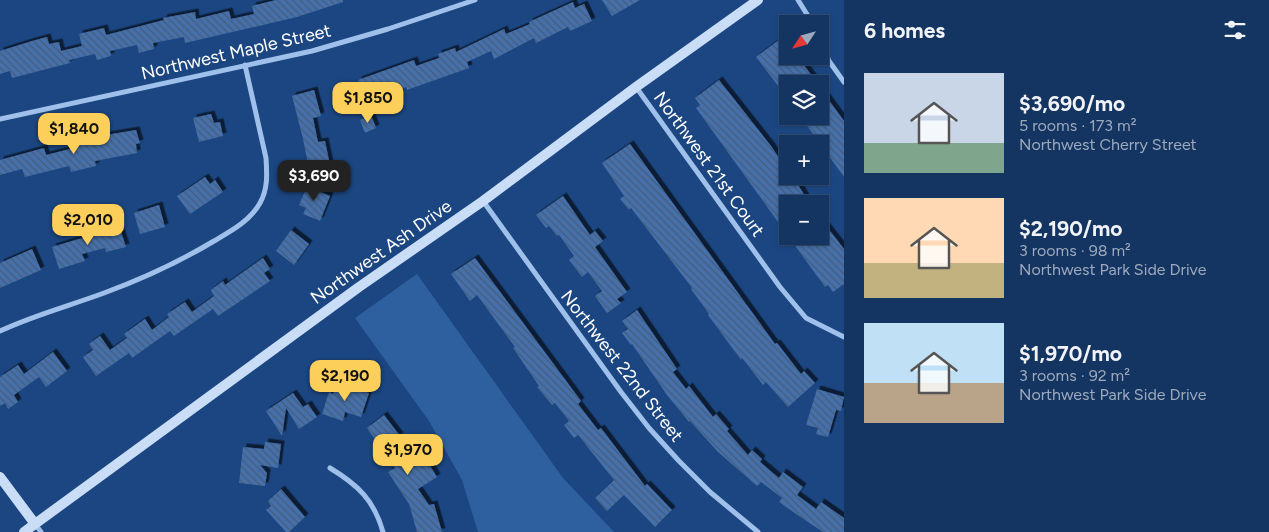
<!DOCTYPE html>
<html lang="en">
<head>
<meta charset="utf-8">
<style>
	:root { --surface:#143461; --page:#1d3c67; --text:#f1f3f6; --muted:#9daabd; --line:#334f76; --accent:#fccf5b }
	body { margin:0; font-family:Figtree,sans-serif; background:var(--page); color:var(--text); height:100vh; display:flex; flex-direction:column; font-size:19px; white-space:nowrap }
	* { box-sizing:border-box; margin:0 }
	p { font-size:16px; color:var(--muted) }
	.icon { flex:none; width:28px; height:28px; fill:none; stroke:currentColor; stroke-width:2; stroke-linecap:round; stroke-linejoin:round }
	.map { position:relative; flex:1; overflow:hidden }
	.side { display:flex; flex-direction:column; background:var(--surface); width:425px }
	.side>* { flex:none }
	.needle { width:32px; rotate:234deg }
	.buttons { position:absolute; left:779px; top:15px; display:grid; gap:10px }
	.buttons a { display:grid; place-items:center; width:50px; height:50px; border-radius:0px; background:var(--surface); box-shadow:0 1px 4px #0004,0 0 0 1px var(--line); font-size:25px }
	.price { position:absolute; translate:-50% -42px; padding:0 11px; border-radius:10px; background:var(--accent); color:#111; font-size:16px; line-height:32px; filter:drop-shadow(0 1px 2px #0008) }
	.price::after { content:''; position:absolute; left:50%; top:30px; width:15px; height:11px; margin-left:-8px; background:inherit; clip-path:polygon(0 0,100% 0,50% 100%) }
	.price.active { background:#222; color:#fff }
	ul { padding:0; list-style:none }
	li { display:flex; align-items:center; gap:15px; height:125px; padding:0 20px }
	li span { display:grid; place-items:center; flex:none; width:140px; height:100px; border-radius:0px; color:#555 }
	li>.icon { margin-inline-start:auto }
	span .icon { width:60px; height:60px; fill:#fffc; stroke-width:1 }
	li b { font-size:21px }
	h2 { display:flex; justify-content:space-between; align-items:center; height:60px; padding:0 20px; font-size:21px }
	main { display:flex; flex:1; min-height:0 }
	.map>svg:first-child { display:block }
	.green { fill:#2e60a0 }
	.building { fill:url(#building-back-hatch); filter:url(#shadow) }
	.lines { fill:none; stroke-linecap:round; stroke-linejoin:round }
	.street { stroke:#9fc0ea; stroke-width:5 }
	.secondary { stroke:#caddf7; stroke-width:10 }
	.labels { text-anchor:middle; dominant-baseline:central; stroke-width:4.5; stroke-linejoin:round; paint-order:stroke }
	.street-label { font-size:18px; fill:#fff; stroke:#1b4681 }
</style>
</head>
<body>
<main>
<div class="map">
<svg width="844" height="532" viewBox="0 0 844 532">
	<defs>
		<pattern id="building-back-hatch" width="6" height="6" patternUnits="userSpaceOnUse" patternTransform="scale(1.25)"><rect width="6" height="6" fill="#4470ab"/><path d="M-1 5l2 2M0 0l6 6M5-1l2 2" fill="none" stroke="#485c77"/></pattern>
		<filter id="shadow"><feDropShadow dx="3.5" dy="-3.5" stdDeviation="0" flood-color="#0009"/></filter>
	</defs>
	<rect width="100%" height="100%" fill="#1b4681"/>
	<path class="green" d="M417,274L563,478L614,532H478L462,480L429,421L355,318Z"/>
	<path class="building" d="M276,0H343V2L297,17L185,43L184,37L153,43L154,49L139,53L137,45L110,51L111,56L97,60L95,54L69,60L70,63L12,78L10,71L0,74V51L32,41L47,37L49,44L59,42L61,51L82,46L79,34L104,28L106,35L164,20L163,18L195,12L196,19L229,11L231,19L254,14L252,6Z
		M602,0H640L612,16Z
		M573,2L575,8L584,4L592,21L570,31L568,27L536,43L534,38L494,59L491,51L467,62L469,68L407,90L406,87L367,103L358,80L414,60L416,66L439,58L438,54L455,48L456,52L504,29L506,34L530,24L529,22Z
		M783,37L788,43V56H797L818,84H788V99L756,57Z
		M719,80L771,146L788,171V176L793,177L810,204H788V236L696,108L700,105L695,98Z
		M820,88L844,121V177L800,116H820Z
		M314,90L321,116L313,118L318,142L325,141L331,170L310,174L303,139L292,96Z
		M211,114L214,123L220,122L223,136L199,142L193,118Z
		M371,115L376,128L365,133L360,120Z
		M136,130L140,143L136,144L137,153L95,161L96,166L71,172L69,166L25,177L22,169L0,175V160L44,148L46,155L78,147L76,140Z
		M630,144L775,344L777,343L801,374L804,371L815,383L788,407L766,382L763,385L742,358L741,360L708,315L709,314L691,289L692,288L631,208L629,210L620,199L624,196L602,163Z
		M205,177L210,184L215,180L223,192L190,214L177,196Z
		M309,182L322,187L320,192L330,196L320,221L303,214L306,208L299,205Z
		M563,196L590,235L595,231L603,241L595,247L627,292L617,299L621,303L607,313L595,296L602,291L588,272L582,277L569,260L574,256L559,235L557,236L549,226L546,228L536,215Z
		M159,205L165,227L140,234L134,213Z
		M820,218L844,249V284L833,292L828,285L825,287L788,236H820Z
		M116,226L118,233L121,232L126,247L106,252L105,248L82,254L85,261L59,269L52,247L92,235L91,232Z
		M291,230L309,244L294,265L276,251Z
		M32,249L41,270L0,288V263Z
		M263,258L270,269L264,273L270,281L218,316L213,309L174,336L170,331L132,358L129,353L96,376L83,357L93,350L89,344L100,336L110,350L127,338L124,334L145,319L152,330L169,317L167,314L185,302L192,312L214,296L211,290L223,281L225,285Z
		M475,258L581,401L578,404L598,430L601,428L645,486L647,484L672,510L655,527L624,495L607,511L595,498L614,480L578,435L574,438L564,425L569,421L555,403L552,405L537,387L539,386L513,348L515,347L477,295L470,301L451,274Z
		M637,310L677,369L673,372L686,389L689,386L713,417L716,414L729,429L727,431L748,455L752,450L762,459L760,462L779,478L783,472L803,487L797,495L816,509L821,502L844,518V532H823L796,514L779,502L782,498L761,482L757,486L718,452L690,421L689,422L667,395L632,344L631,345L622,333L628,329L622,321Z
		M53,352L67,371L46,387L39,377L14,395L18,402L8,409L5,403L0,406V377L18,365L24,374Z
		M337,379L347,382L346,386L369,393L361,417L345,412L343,421L322,414L329,392L333,394Z
		M817,389L844,397L841,411L836,410L828,437L816,434L818,428L806,425Z
		M293,393L303,407L308,404L317,417L299,429L286,408L282,436L266,411Z
		M384,415L400,436L393,441L408,459L421,451L437,477L418,489L429,505L434,504L442,532H417L409,504L388,472L395,468L367,428Z
		M265,442L281,444L278,468L260,465L267,473L265,486L239,483L243,447L264,449Z
		M281,489L305,517L289,532H286L266,510L271,506L268,501Z"/>
	<g class="lines">
		<path class="street" d="M798,0L813,24
			M820,39L829,61L844,82
			M636,87L780,287L806,318L844,337
			M0,119L312,51L388,29L475,0
			M483,201L621,392L649,428L679,461L710,492L758,532
			M0,331C34,315 69,306 104,293C142,279 179,262 214,241C231,231 250,221 260,203C268,189 267,174 266,158L245,65
			M330,468C358,485 374,500 383,532
			M35,524L41,532"/>
		<path class="secondary" d="M0,477L35,524
			M24,532L359,287L483,201L636,87L758,0"/>
	</g>
	<g class="labels">
		<g class="street-label">
			<text transform="translate(236 52) rotate(-13)">Northwest Maple Street</text>
			<text transform="translate(709 164) rotate(54)">Northwest 21st Court</text>
			<text transform="translate(381 252) rotate(-35)">Northwest Ash Drive</text>
			<text transform="translate(622 366) rotate(52)">Northwest 22nd Street</text>
		</g>
	</g>
</svg>
<div class="buttons">
<a><svg class="needle" viewBox="-14 -14 28 28"><path d="M0-13l5 13h-10z" fill="#e53935"/><path d="M0 13l5-13h-10z" fill="#9daabd"/></svg></a>
<a><svg class="icon" aria-label="layers" viewBox="0 0 24 24"><path d="M12 4l9 5-9 5-9-5zM3 14l9 5 9-5"/></svg></a>
<a>+</a>
<a>−</a>
</div>
<b class="price" style="left:368px;top:124px">$1,850</b>
<b class="price" style="left:74px;top:155px">$1,840</b>
<b class="price active" style="left:314px;top:202px">$3,690</b>
<b class="price" style="left:88px;top:246px">$2,010</b>
<b class="price" style="left:345px;top:402px">$2,190</b>
<b class="price" style="left:408px;top:476px">$1,970</b>
</div>
<section class="side">
<h2>6 homes<svg class="icon" aria-label="filters" viewBox="0 0 24 24"><path d="M4 7h16M4 17h16"/><circle cx="9" cy="7" r="2"/><circle cx="15" cy="17" r="2"/></svg></h2>
<ul>
<li><span style="background:linear-gradient(#c9d6e8 70%,#7fa58c 0)"><svg class="icon" aria-label="home" viewBox="0 0 24 24"><path d="M3 11l9-7 9 7M6 9v11h12V9"/></svg></span><div><b>$3,690/mo</b><p>5 rooms · 173 m²</p><p>Northwest Cherry Street</p></div></li>
<li><span style="background:linear-gradient(#ffd9b3 65%,#c2b280 0)"><svg class="icon" aria-label="home" viewBox="0 0 24 24"><path d="M3 11l9-7 9 7M6 9v11h12V9"/></svg></span><div><b>$2,190/mo</b><p>3 rooms · 98 m²</p><p>Northwest Park Side Drive</p></div></li>
<li><span style="background:linear-gradient(#bfe0f5 60%,#b9a48a 0)"><svg class="icon" aria-label="home" viewBox="0 0 24 24"><path d="M3 11l9-7 9 7M6 9v11h12V9"/></svg></span><div><b>$1,970/mo</b><p>3 rooms · 92 m²</p><p>Northwest Park Side Drive</p></div></li>
</ul>
</section>
</main>
</body>
</html>
